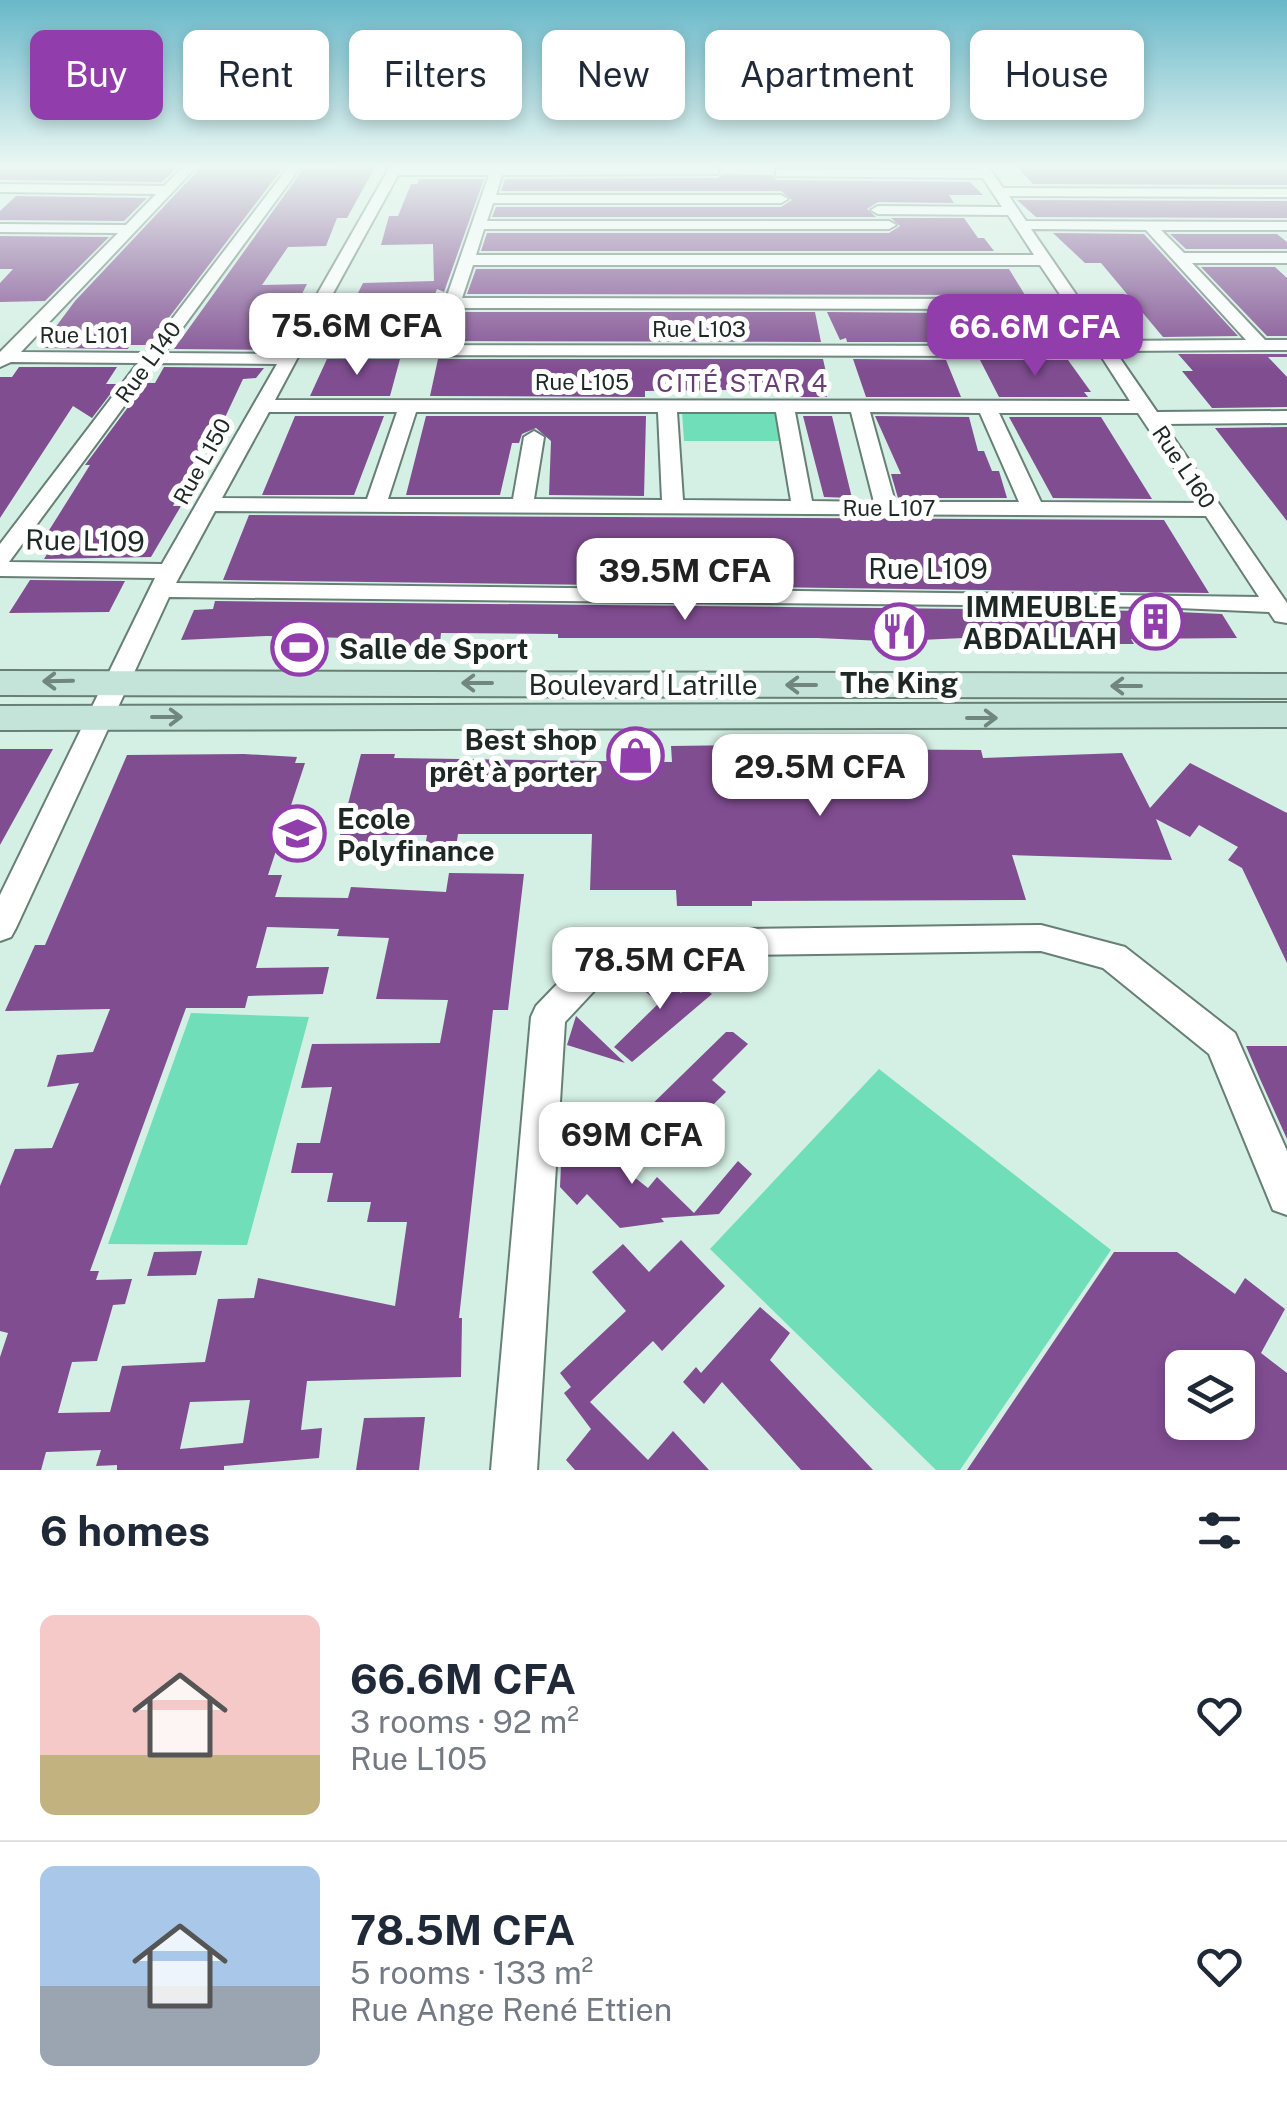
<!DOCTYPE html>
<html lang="en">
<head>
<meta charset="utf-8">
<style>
	:root { --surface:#fff; --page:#f6f6f7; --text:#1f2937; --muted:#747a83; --line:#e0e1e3; --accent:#913dac }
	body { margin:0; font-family:"Public Sans",sans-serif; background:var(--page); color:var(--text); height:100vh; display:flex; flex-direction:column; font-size:38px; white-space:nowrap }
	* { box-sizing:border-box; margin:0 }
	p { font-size:32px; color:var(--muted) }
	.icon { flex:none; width:55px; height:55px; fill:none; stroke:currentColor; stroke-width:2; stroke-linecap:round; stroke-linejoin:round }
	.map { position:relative; height:1470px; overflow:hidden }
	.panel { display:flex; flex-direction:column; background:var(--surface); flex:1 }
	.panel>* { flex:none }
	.banner { position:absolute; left:30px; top:30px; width:1228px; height:90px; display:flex; gap:20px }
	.controls { position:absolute; left:1165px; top:1350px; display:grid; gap:20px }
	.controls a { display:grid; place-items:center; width:90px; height:90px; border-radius:15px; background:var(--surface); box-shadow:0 5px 15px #0003; font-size:50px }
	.price { position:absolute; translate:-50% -85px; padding:0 22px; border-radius:20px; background:#fff; color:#222; font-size:32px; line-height:65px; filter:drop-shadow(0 2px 5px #0008) }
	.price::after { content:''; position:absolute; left:50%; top:60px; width:30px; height:22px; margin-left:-15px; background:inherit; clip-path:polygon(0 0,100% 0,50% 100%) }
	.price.current { background:var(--accent); color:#fff }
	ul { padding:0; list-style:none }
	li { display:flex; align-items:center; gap:30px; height:250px; padding:0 40px }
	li+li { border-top:2px solid var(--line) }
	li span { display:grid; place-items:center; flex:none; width:280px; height:200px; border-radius:15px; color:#555 }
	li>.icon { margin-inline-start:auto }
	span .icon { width:120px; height:120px; fill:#fffc; stroke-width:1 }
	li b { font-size:42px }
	h2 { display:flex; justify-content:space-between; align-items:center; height:120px; padding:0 40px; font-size:42px }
	.chip { padding:0 35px; border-radius:15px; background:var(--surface); box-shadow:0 5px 15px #0003; font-size:35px; line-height:90px }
	.chip.current { background:var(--accent); color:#fff }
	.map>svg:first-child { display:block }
	.green { fill:#70deb9 }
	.building { fill:#804d91; fill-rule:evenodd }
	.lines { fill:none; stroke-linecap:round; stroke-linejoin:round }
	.minor-casing { stroke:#677f75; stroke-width:4 }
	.secondary-casing { stroke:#677f75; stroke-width:4 }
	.minor { fill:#fff; fill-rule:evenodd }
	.secondary { fill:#c4e4da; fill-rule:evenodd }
	.oneway { stroke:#71867f }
	.labels { text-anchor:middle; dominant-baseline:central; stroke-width:10; stroke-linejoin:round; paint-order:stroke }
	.far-street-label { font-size:22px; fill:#1e2824; stroke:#fff }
	.far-neighbourhood-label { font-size:25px; letter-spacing:2.5px; fill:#673e75; stroke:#fff }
	.street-label { font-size:28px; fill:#1e2824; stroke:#fff }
	.poi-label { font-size:28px; font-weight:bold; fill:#1e2824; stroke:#fff; text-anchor:end }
</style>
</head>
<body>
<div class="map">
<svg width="1287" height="1470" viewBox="0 0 1287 1470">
	<rect width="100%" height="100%" fill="#d4efe4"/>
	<path class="green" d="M682,411H781L786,441H684Z
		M191,1013L309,1017L247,1245L108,1244Z
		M879,1069L1111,1250L960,1470H936L710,1249Z"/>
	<path class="building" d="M0,165H174L171,168H177L162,182L0,180Z
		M285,165L148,345H130L128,349L40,348L75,301L201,167Z
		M1015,165H1287V185L1033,184Z
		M375,167L347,218H337L326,246L288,247L262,285L307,284L289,319H284L271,350L174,349L304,168Z
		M722,174L772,175L776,180L970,182L983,195H949L954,203L878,202L867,209L876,217H492L496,207H781L792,200L781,191H501L505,179L718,178Z
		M419,179H484L444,292L437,289L428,312L348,313L363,283L434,281L433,244L381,245L389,216H398L411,184H417Z
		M16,196L147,198L124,221L0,220V211Z
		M1017,200L1287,201V218L1036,217Z
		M891,218H964L978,238H984L994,251H481L487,233H889L900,226Z
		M1053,233L1144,234L1238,336L1163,337L1101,263H1085Z
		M1170,234H1277L1287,242V249H1186Z
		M0,236L109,237L45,301L0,302V283L13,269H0Z
		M1201,267H1275L1287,278V336H1267Z
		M476,269H1009L1025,295L467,294Z
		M462,312H815L821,342L441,341L444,330L456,324Z
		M827,312L944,313L946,324L933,330L938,342H847L846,338L840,340Z
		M956,313H1036L1056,342H971Z
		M340,331L420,332L417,340L336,341Z
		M1178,354H1287V357H1268L1287,377V407L1212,408L1182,371H1193Z
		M327,359H400L390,396H310Z
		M438,359H823L830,390H825L827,397H795L793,391L720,390L645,391V397L430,396Z
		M853,359L946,360L961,397H866Z
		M980,360H1068L1091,392H1084L1088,397H999Z
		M19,367H117L106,384H118L92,418L73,406L0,518V377H12Z
		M164,367L264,368L256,378L243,379L221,426H217L209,444H202L173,506H181L151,557L44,559L49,551H36L90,465H85L146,383H155Z
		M295,416H384L354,495H262Z
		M426,416H646L644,496L549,495L551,441L536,428L522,434L519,443H512L500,495H406Z
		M803,416H832L852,498L824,497Z
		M875,416L969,417L978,451H984L992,471H999L1007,498H898L891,474H901Z
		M1009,417H1101L1152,499L1053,498Z
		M1287,427V521L1215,428Z
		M249,515L1164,520L1209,593L223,580Z
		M30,580L125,581L109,612L9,613Z
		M215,601L1156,611L1222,614L1237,638L1131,639L1134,644H1089L1086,637L963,638L921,640L923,647H884L883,641L818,638H558V634L441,633L439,653L414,655L415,650L387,651L389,639L267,636L181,640L194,610L213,609Z
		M745,737L816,738L818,749L981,750L983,758L1122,753L1150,808L1190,763L1287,813V963L1242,868L1228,860L1238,847L1199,825L1190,837L1156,819L1172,860L1012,855L1026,900L752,901V906H677L676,890H590L592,834H458L456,847H425L427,835H376L372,854H335L361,754H395L394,758L672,762L671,746L745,745Z
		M0,749H53L0,845Z
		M244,754L297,757L295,763H305L268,875H282L275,897L348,898L351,887L446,892L449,873L524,874L508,1010H493L459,1318H462L461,1377L307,1381L301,1430L322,1428L319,1458L224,1466V1470H117V1465L96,1466L101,1450L46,1452L41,1470H0V1357L8,1333L0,1331V1186L15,1149L52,1148L79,1083L47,1087L57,1055L93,1052L110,1009L5,1011L35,945H45L127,755ZM267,927L339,929L337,936L389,938L376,999L448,1000L440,1043L312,1044L301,1088L332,1087L320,1143H297L291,1173H333L327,1202H371L367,1222H407L395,1306L258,1278L254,1298L218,1299L205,1362L122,1366L110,1412L58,1413L72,1362L97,1361L113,1305L125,1304L132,1279L96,1280L99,1271H90L186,1008H245L248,996L323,994L329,967L256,968ZM250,1400L243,1443L180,1449L190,1402Z
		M649,968L681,993L693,980L712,994L632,1062L614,1047L659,1003L629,978Z
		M576,1016L625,1063L567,1045Z
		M726,1032H733L748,1044L712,1080L726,1092L654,1163L627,1136L645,1120L640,1116Z
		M1246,1046H1287V1139L1260,1079Z
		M563,1121L648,1188L657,1177L694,1213L738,1161L752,1174L719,1214L661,1218L664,1222L620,1228L587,1194L577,1205L560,1187Z
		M681,1240L725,1286L662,1351L653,1341L590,1402L648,1460L673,1431L709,1470H575L566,1460L591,1429L564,1393L571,1387L560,1373L626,1311L592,1272L623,1244L649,1272Z
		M202,1251L196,1275L147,1276L154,1252Z
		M1114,1252H1177L1235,1294L1245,1278L1285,1309L1261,1353L1287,1373V1470H967ZM1182,1368H1238V1422H1182Z
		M760,1307L790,1333L770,1360L873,1470H801L722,1382L704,1404L683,1382L696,1367L701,1373Z
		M425,1417L419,1470H356L364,1418Z"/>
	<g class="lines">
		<defs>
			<path id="minor" d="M185,165H198L21,352L146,353L290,165H302L164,353L283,354L391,165L713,167L718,168V174L502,175L496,195H781L788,199L781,203H493L487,221H889L896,225L889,229H484L476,255H1034L1008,215L878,214L871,210L878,206L1002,207L983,178L776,176V170L781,169L978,170L975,165H987L1003,188L1287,189V197L1009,196L1026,221L1287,222V230H1161L1184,253H1287V263H1192L1265,340H1287V350L1115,351L1157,412L1287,411V423L1164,424L1287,603V623L1275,621L1269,612L1156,607L169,597L16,928L11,937L0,941V895L155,578L0,576V544L138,363L11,362L0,367V352L118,233L0,232V224L126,225L156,194L0,192V184L164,186ZM398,175H489L440,316L320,317ZM1031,229L1146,230L1246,340L1108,341ZM473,265H1040L1063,299L462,298ZM459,308L1069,309L1094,346L305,345L315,327L437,328L453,323ZM299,355L1101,356L1130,401L275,400ZM156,363L277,364L162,564L9,562ZM269,412H397L367,499L222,498ZM416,412H658L662,500L534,499L544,437L534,431L524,437L513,499H388ZM677,412H776L791,501L683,500ZM795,412H851L874,502L812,501ZM870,412L980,413L1019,502H895ZM999,413H1138L1198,503L1041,502ZM215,511L1206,516L1259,597L176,583Z
				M1041,925L1125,947L1235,1033L1287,1151V1215L1273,1210L1209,1054L1103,968L1041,951L677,956L610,974L565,1022L537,1470H491L531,1017L536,1006L587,953L677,930Z"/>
			<path id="secondary" d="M0,671L1287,674V698L0,695Z
				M1287,703V727L0,730V706Z"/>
		</defs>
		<use href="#minor" class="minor-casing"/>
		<use href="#secondary" class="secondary-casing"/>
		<use href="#minor" class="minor"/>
		<use href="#secondary" class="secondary"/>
	</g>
	<defs><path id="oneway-shaft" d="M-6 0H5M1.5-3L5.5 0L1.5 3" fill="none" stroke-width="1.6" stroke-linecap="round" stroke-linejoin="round" transform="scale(2.5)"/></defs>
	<g class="oneway">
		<use href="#oneway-shaft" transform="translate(58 681) rotate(179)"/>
		<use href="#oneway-shaft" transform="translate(477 683) rotate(-180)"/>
		<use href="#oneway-shaft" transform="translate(801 685) rotate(-180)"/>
		<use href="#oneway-shaft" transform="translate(1126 686) rotate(-180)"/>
		<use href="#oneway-shaft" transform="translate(167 717)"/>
		<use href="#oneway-shaft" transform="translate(982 718)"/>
	</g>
	<linearGradient id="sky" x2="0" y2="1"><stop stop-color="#69b8c9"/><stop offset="0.45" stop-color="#ecf8f3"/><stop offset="1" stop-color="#ecf8f3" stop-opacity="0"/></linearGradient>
	<rect width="1287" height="370" fill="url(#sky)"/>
	<defs>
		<symbol id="building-ring" viewBox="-11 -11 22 22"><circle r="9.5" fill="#fff" stroke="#913dac" stroke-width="1.5"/><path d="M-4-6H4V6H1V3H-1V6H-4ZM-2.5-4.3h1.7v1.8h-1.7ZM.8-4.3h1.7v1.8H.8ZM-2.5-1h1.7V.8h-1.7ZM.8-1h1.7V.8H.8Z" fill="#913dac"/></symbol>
		<symbol id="restaurant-ring" viewBox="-11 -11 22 22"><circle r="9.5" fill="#fff" stroke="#913dac" stroke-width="1.5"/><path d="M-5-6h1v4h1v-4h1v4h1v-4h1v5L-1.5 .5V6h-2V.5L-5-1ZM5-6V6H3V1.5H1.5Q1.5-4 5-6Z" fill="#913dac"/></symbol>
		<symbol id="stadium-ring" viewBox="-11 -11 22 22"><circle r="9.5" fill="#fff" stroke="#913dac" stroke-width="1.5"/><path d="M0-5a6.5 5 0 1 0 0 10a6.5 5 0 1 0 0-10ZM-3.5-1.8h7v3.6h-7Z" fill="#913dac"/></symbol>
		<symbol id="shop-ring" viewBox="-11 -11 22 22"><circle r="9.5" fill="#fff" stroke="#913dac" stroke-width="1.5"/><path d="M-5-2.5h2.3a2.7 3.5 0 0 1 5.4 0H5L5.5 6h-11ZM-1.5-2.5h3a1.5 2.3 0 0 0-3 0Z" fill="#913dac"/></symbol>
		<symbol id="university-ring" viewBox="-11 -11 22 22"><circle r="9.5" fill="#fff" stroke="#913dac" stroke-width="1.5"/><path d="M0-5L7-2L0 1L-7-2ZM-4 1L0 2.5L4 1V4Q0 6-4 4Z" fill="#913dac"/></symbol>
	</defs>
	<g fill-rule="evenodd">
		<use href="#building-ring" x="1124" y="590" width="63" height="63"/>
		<use href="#restaurant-ring" x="868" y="600" width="63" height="63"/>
		<use href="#stadium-ring" x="268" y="616" width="63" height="63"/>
		<use href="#shop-ring" x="604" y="724" width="63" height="63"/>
		<use href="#university-ring" x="266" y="802" width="63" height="63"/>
	</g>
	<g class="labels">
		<g class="far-street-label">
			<text x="699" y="329">Rue L103</text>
			<text x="84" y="335">Rue L101</text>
			<text transform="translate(148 362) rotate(-54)">Rue L140</text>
			<text x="582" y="382">Rue L105</text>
			<text transform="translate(202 461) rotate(-61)">Rue L150</text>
			<text transform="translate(1184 467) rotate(56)">Rue L160</text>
			<text x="889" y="508">Rue L107</text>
		</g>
		<g class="far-neighbourhood-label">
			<text x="743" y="383">CITÉ STAR 4</text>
		</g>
		<g class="street-label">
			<text transform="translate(85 540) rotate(1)">Rue L109</text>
			<text x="928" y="568">Rue L109</text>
			<text x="643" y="684">Boulevard Latrille</text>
		</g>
		<g class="poi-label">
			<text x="1117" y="606">IMMEUBLE<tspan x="1117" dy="32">ABDALLAH</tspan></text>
			<text x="339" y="648" text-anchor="start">Salle de Sport</text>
			<text x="899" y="682" text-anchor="middle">The King</text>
			<text x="597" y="739">Best shop<tspan x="597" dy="32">prêt à porter</tspan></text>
			<text x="337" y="818" text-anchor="start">Ecole<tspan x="337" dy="32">Polyfinance</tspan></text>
		</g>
	</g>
</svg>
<div class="controls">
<a><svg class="icon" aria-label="layers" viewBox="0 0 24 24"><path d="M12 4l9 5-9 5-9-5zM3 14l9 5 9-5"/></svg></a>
</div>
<b class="price" style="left:357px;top:378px">75.6M CFA</b>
<b class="price current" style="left:1035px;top:379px">66.6M CFA</b>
<b class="price" style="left:685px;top:623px">39.5M CFA</b>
<b class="price" style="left:820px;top:819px">29.5M CFA</b>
<b class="price" style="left:660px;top:1012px">78.5M CFA</b>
<b class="price" style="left:632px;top:1187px">69M CFA</b>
<div class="banner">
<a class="chip current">Buy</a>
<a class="chip">Rent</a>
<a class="chip">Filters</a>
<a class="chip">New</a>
<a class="chip">Apartment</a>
<a class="chip">House</a>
</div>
</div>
<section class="panel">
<h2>6 homes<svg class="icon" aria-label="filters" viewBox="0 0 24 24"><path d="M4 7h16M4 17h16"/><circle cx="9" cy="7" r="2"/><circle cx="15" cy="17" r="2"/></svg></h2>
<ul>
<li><span style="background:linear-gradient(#f6c9c9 70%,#c2b280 0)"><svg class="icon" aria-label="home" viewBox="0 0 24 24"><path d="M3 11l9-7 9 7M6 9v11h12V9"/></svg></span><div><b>66.6M CFA</b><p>3 rooms · 92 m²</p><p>Rue L105</p></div><svg class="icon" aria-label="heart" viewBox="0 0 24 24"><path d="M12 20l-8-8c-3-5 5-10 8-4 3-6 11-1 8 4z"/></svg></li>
<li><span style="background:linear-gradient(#a9c7e8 60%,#9aa5b1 0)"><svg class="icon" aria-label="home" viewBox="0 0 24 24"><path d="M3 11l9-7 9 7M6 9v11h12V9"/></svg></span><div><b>78.5M CFA</b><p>5 rooms · 133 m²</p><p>Rue Ange René Ettien</p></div><svg class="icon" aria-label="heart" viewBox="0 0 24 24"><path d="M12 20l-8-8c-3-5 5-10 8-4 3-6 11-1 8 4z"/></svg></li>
</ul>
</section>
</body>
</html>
